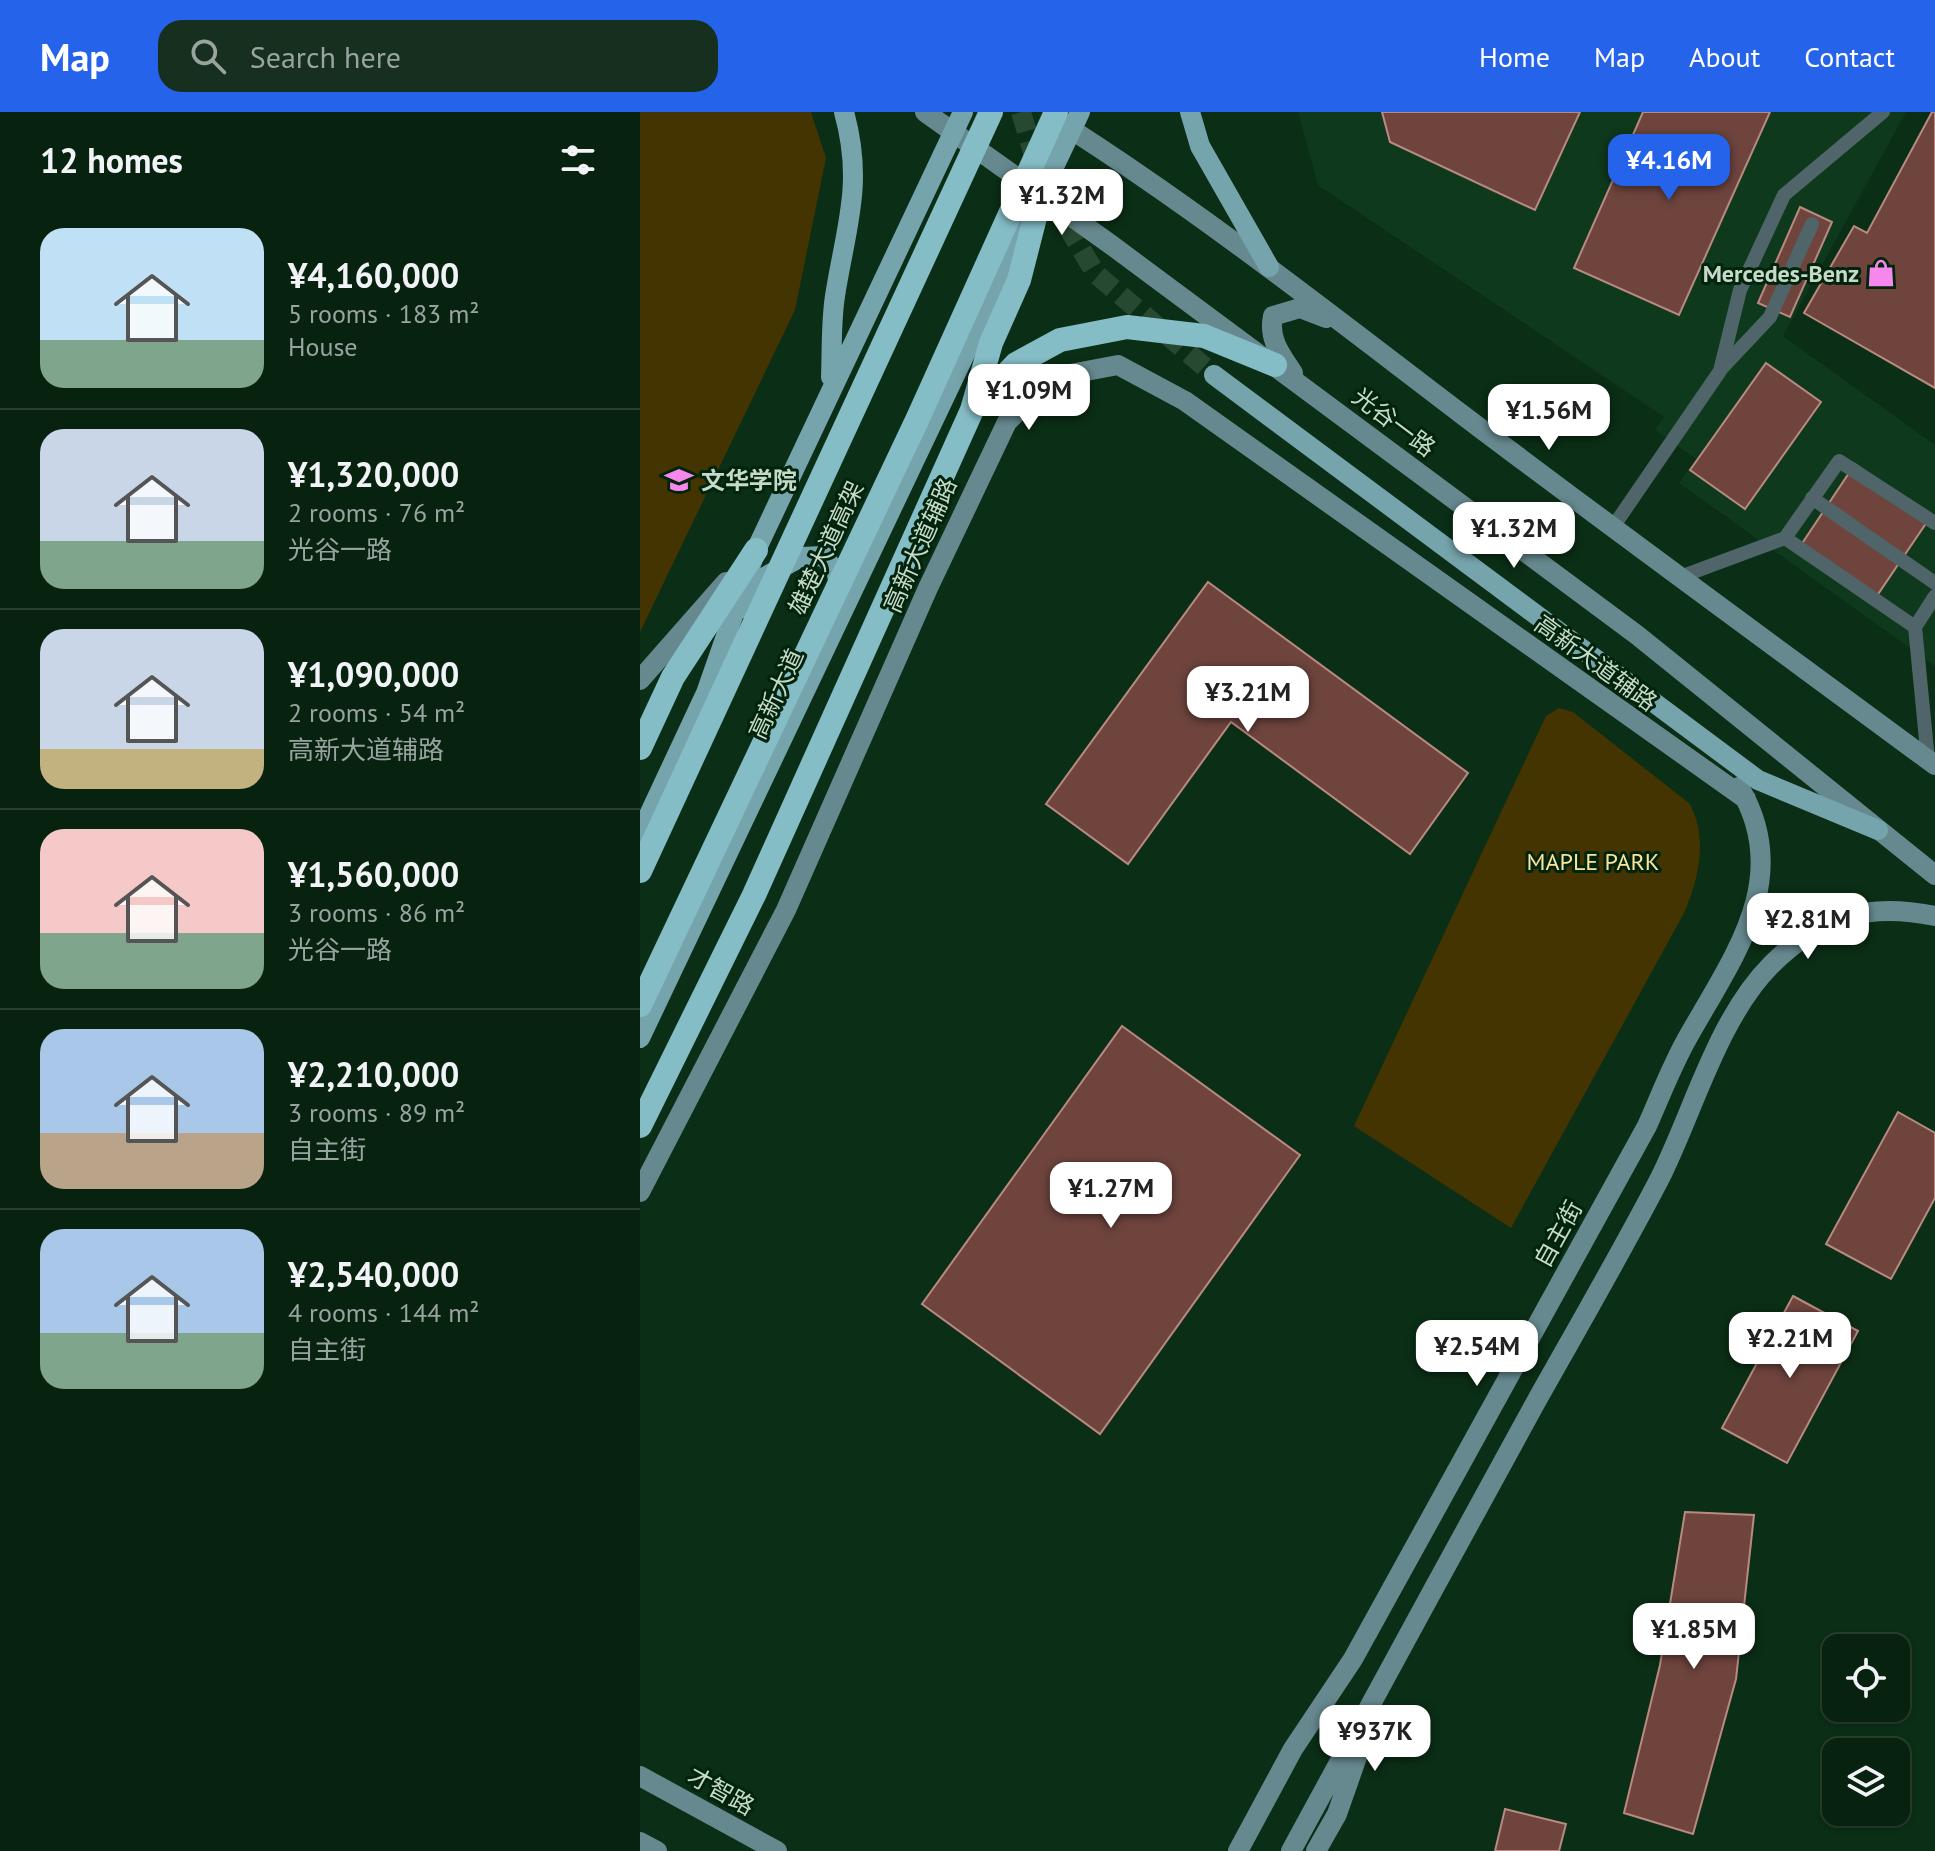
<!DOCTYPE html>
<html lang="en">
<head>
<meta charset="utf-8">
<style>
	:root { --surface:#082210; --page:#162f1e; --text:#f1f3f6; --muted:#98a49f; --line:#293f30; --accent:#2563eb }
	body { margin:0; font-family:"PT Sans","Noto Sans SC",sans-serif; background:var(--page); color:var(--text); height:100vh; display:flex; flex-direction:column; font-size:30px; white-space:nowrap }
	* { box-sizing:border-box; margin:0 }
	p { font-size:26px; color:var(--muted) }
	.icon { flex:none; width:44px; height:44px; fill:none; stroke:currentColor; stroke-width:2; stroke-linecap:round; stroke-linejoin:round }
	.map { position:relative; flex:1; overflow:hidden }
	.drawer { display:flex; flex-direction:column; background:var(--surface); width:640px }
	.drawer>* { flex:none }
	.tools { position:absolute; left:1182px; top:1522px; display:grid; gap:16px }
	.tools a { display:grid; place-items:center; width:88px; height:88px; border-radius:16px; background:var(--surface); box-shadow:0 2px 6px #0004,0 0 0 2px var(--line); font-size:40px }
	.price { position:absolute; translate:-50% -68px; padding:0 18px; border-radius:16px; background:#fff; color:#222; font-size:26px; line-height:52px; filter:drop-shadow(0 2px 4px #0008) }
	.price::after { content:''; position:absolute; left:50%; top:48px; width:24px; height:18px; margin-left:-12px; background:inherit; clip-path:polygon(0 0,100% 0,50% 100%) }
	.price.current { background:var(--accent); color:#fff }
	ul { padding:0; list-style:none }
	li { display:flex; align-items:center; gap:24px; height:200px; padding:0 40px }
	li+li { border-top:2px solid var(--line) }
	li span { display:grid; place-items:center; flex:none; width:224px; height:160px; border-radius:24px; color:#555 }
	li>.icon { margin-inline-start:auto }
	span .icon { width:96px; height:96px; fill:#fffc; stroke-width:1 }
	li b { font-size:34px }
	h2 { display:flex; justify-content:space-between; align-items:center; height:96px; padding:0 40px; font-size:34px }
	header { display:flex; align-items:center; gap:48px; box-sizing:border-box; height:112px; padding:0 40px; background:var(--accent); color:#fff }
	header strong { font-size:38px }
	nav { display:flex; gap:44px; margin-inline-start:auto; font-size:28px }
	.search { width:560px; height:72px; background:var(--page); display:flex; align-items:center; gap:20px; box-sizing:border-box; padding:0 28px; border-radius:24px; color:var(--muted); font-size:30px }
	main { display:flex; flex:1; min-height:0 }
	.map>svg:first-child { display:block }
	.built { fill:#0e391c }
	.green { fill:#443401 }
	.building { fill:#6e443d; stroke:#b98a81; stroke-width:2 }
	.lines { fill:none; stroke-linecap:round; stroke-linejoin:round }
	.primary-tunnel { stroke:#274831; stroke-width:20; stroke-dasharray:20 10; stroke-linecap:butt }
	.lane { stroke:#4f6569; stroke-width:14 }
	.secondary { stroke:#66898f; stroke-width:20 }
	.primary { stroke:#76a4ad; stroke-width:20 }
	.highway { stroke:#85bdc7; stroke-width:24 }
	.highway-bridge { stroke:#85bdc7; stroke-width:24 }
	.labels { text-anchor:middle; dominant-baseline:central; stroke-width:6; stroke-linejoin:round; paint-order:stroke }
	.poi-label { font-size:24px; font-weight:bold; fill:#c7daca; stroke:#01240c; text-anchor:end }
	.street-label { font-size:24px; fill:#c7daca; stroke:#01240c }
	.park-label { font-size:24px; fill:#fce29c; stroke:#01240c }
</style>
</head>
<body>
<header>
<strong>Map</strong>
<div class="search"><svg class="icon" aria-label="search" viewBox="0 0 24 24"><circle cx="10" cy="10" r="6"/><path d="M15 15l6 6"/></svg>Search here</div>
<nav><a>Home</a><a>Map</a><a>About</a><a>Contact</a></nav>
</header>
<main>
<section class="drawer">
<h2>12 homes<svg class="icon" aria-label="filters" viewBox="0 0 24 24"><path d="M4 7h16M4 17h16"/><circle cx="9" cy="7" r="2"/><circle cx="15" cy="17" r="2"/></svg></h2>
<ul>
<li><span style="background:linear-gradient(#bfe0f5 70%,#7fa58c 0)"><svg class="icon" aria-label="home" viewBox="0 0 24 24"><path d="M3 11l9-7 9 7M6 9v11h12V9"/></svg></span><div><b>¥4,160,000</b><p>5 rooms · 183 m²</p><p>House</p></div></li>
<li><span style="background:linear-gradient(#c9d6e8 70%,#7fa58c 0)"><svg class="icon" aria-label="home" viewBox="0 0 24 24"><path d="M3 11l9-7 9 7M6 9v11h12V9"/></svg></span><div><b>¥1,320,000</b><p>2 rooms · 76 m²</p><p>光谷一路</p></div></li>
<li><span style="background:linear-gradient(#c9d6e8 75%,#c2b280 0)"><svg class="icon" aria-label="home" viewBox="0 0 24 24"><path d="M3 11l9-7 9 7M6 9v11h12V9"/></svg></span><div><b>¥1,090,000</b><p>2 rooms · 54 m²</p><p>高新大道辅路</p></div></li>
<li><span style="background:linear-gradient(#f6c9c9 65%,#7fa58c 0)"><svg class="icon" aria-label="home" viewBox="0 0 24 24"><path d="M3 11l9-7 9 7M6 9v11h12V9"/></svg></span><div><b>¥1,560,000</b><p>3 rooms · 86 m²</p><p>光谷一路</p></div></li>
<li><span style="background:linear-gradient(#a9c7e8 65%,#b9a48a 0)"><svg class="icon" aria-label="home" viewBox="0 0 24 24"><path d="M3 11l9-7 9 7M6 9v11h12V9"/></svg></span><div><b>¥2,210,000</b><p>3 rooms · 89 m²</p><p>自主街</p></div></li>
<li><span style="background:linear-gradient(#a9c7e8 65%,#7fa58c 0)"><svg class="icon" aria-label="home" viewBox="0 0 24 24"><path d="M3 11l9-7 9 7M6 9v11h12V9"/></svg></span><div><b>¥2,540,000</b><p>4 rooms · 144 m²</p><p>自主街</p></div></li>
</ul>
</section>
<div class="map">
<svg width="1295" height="1739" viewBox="0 0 1295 1739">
	<rect width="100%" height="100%" fill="#0b2e16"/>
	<path class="built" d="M658,0H1266L1143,224L1295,333V554L1039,371L1056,347L1015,318L1024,305L678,73Z"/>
	<path class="green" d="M0,0H171L186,46L155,198L0,520Z
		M919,596L933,600L1050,692C1068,728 1059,766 1044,801L871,1116L714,1014L906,604Z"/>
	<path class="building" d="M742,0H940L895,98L750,30Z
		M1003,0H1130L1039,203L934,156Z
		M1292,0H1295V276L1164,201L1214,114L1227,121Z
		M1160,95L1192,110L1150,205L1118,191Z
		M1126,251L1181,290L1105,397L1050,358Z
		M1215,352L1291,404L1232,491L1157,439Z
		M568,470L828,661L770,742L591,610L488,752L406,692Z
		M482,914L660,1043L460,1322L282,1192Z
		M1258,1000L1295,1021V1086L1251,1167L1186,1132Z
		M1153,1184L1218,1219L1147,1351L1082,1316Z
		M1045,1400L1114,1403L1096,1567L1053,1722L984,1701L1020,1553Z
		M865,1697L926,1712L919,1739H855Z"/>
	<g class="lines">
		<path class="primary-tunnel" d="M381,0L397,54
			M411,87L456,162L574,263"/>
		<path class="lane" d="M1082,256L1130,205L1172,112
			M1172,386L1295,471
			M973,415L1080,259L1100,178L1144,83L1243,0
			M1145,426L1275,515
			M1040,465L1145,426L1199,349L1295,411
			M1288,648L1275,515L1295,484"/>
		<path class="secondary" d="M285,0L470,132L997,523L1295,763
			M418,9C560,99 691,203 824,304C980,422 1138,537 1295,653
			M653,261C641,243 628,227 633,204L660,196L686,206
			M0,568L86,470
			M0,1080L146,798L288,476L367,310L395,282L425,263L478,253L545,289L1106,687
			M0,1664L137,1739
			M0,1730L17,1739
			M598,1739L653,1637L713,1547L1007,1014C1020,985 1032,953 1048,925C1093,845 1154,766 1099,675
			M651,1739C732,1589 815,1438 897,1288C938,1215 981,1141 1020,1066C1053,1000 1078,906 1131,853C1180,804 1227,790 1295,804
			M676,1739L697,1702L724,1625"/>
		<path class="primary" d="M550,0L560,34L629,155
			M574,263L1118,668L1238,718
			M191,265C192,238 191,210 195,184C206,114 224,72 204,0
			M107,497L121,467L161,445L184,444L197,462L200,482
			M0,722L66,581L116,438L323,0
			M0,926L440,0"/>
		<path class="highway" d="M336,294L376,252L420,228L487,215L564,224L635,253
			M0,636L33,565L116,438
			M0,1014L114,783L332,298L351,231L379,168L401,82"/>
		<path class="highway-bridge" d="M0,759L351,0
			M0,893L278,306L416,0"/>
	</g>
	<defs>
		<symbol id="shop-bare" viewBox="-9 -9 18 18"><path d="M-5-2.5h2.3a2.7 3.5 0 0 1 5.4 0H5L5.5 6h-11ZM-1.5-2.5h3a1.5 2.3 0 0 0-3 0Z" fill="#f688ed" stroke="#01240c" stroke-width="2.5" paint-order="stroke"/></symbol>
		<symbol id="university-bare" viewBox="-9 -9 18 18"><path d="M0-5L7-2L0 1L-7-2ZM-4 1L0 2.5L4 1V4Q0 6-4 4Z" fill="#f688ed" stroke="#01240c" stroke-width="2.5" paint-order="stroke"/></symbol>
	</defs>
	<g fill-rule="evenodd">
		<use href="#shop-bare" x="1221" y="141" width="40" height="40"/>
		<use href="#university-bare" x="19" y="348" width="40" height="40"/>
	</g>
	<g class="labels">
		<g class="poi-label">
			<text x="1219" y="161">Mercedes-Benz</text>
			<text x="61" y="368" text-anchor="start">文华学院</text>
		</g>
		<g class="street-label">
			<text transform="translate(754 310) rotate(37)">光谷一路</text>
			<text transform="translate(280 433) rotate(-66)">高新大道辅路</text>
			<text transform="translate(186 436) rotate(-65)">雄楚大道高架</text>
			<text transform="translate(956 551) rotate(36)">高新大道辅路</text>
			<text transform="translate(136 582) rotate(-65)">高新大道</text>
			<text transform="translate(918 1122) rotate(-61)">自主街</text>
			<text transform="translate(81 1679) rotate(29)">才智路</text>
		</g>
		<g class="park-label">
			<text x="953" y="749">MAPLE PARK</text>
		</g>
	</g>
</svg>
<div class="tools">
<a><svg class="icon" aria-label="locate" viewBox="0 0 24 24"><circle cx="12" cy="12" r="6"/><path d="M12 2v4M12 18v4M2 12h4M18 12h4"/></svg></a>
<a><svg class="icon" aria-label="layers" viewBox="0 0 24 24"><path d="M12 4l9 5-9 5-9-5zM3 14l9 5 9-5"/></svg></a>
</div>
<b class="price current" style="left:1029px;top:90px">¥4.16M</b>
<b class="price" style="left:422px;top:125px">¥1.32M</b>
<b class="price" style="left:389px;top:320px">¥1.09M</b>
<b class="price" style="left:909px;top:340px">¥1.56M</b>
<b class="price" style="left:874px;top:458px">¥1.32M</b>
<b class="price" style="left:608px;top:622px">¥3.21M</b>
<b class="price" style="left:1168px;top:849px">¥2.81M</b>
<b class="price" style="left:471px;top:1118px">¥1.27M</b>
<b class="price" style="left:1150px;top:1268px">¥2.21M</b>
<b class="price" style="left:837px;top:1276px">¥2.54M</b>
<b class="price" style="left:1054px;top:1559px">¥1.85M</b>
<b class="price" style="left:735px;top:1661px">¥937K</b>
</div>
</main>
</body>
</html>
